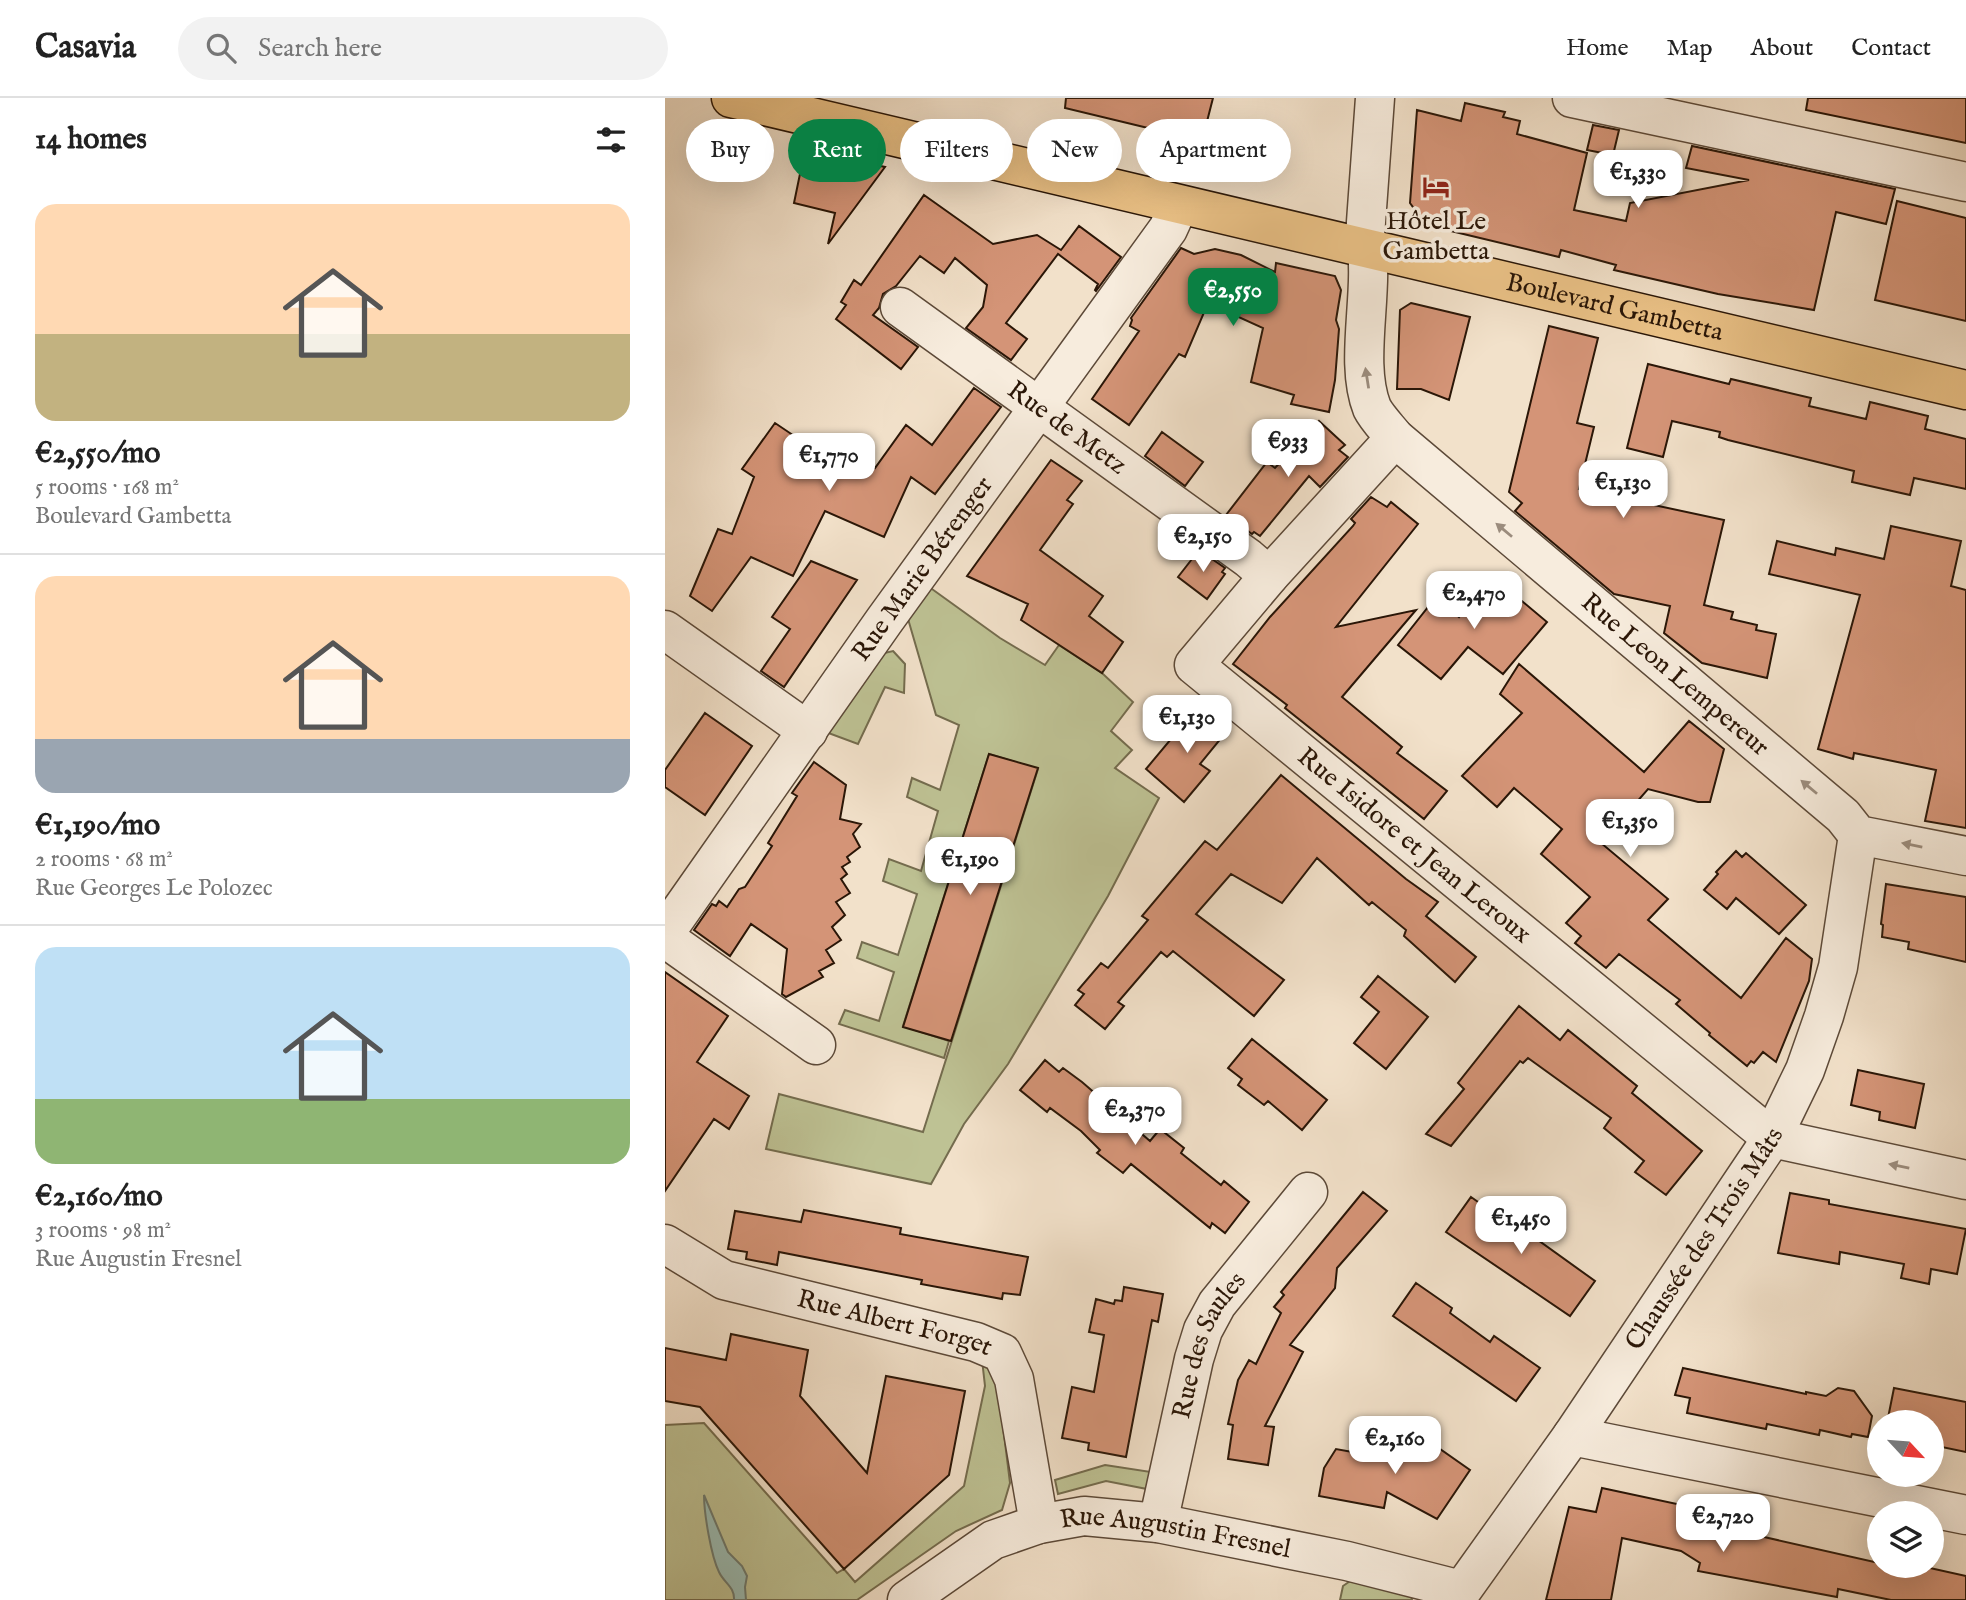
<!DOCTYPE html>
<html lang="en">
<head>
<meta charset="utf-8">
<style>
	:root { --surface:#fff; --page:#f2f2f2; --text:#222; --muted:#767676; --line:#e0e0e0; --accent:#0b8043 }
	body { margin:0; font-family:"IM FELL English",serif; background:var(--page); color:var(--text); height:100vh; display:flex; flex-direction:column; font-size:26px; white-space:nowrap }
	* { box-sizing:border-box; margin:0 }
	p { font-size:23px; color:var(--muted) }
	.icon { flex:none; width:38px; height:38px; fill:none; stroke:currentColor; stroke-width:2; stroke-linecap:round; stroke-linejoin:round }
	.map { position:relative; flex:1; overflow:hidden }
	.side { display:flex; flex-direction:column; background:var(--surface); width:665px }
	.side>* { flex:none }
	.banner { position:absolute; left:21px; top:21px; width:665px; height:63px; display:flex; gap:14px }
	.needle { width:46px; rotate:116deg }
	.buttons { position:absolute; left:1202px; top:1312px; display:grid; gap:14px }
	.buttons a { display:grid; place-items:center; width:77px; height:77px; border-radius:50%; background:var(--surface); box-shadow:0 7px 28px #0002; font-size:35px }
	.price { position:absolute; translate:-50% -60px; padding:0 16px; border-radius:14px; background:#fff; color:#222; font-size:23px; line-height:46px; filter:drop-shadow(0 2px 4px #0008) }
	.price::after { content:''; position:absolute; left:50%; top:42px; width:21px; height:16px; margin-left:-10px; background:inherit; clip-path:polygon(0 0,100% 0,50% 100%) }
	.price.active { background:var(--accent); color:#fff }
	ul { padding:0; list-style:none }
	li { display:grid; align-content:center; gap:14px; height:371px; padding:0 35px }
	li+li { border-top:2px solid var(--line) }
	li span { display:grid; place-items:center; height:217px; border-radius:21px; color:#555 }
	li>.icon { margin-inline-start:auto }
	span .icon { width:126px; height:126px; fill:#fffc; stroke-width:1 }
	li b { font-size:30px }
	h2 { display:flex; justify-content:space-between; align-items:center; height:84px; padding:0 35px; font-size:30px }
	.pill { padding:0 24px; border-radius:32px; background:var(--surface); box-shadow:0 7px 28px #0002; font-size:24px; line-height:63px }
	.pill.active { background:var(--accent); color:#fff }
	header { display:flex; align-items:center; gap:42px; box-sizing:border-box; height:98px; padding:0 35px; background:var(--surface); border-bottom:2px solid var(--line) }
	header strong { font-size:33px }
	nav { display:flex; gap:38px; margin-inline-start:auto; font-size:24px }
	.search { width:490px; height:63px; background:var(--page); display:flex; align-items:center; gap:18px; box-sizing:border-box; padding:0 24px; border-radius:38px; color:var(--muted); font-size:26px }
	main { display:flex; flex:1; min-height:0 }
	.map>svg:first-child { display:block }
	.green { fill:#bec294; stroke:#746c4e; stroke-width:2 }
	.water { fill:#9bbeb6; stroke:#6e7b70; stroke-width:2 }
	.building { fill:#d49477; stroke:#2a1607; stroke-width:2 }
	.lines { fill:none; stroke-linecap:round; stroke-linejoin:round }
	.minor-casing { stroke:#5c4938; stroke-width:41 }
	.major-casing { stroke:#2a1607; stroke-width:41 }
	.minor { stroke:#f7ecdd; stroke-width:38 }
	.major { stroke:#e9c085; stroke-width:38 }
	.oneway { fill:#9b8c7d }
	.labels { text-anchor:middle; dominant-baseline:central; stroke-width:7; stroke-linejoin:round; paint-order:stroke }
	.poi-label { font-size:26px; fill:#2a1607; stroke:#f7ecdd }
	.street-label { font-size:26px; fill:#2a1607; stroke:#f7ecdd }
</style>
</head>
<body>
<header>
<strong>Casavia</strong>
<div class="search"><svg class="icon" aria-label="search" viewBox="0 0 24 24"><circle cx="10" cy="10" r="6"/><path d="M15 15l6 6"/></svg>Search here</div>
<nav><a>Home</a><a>Map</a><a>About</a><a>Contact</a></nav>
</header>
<main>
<section class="side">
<h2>14 homes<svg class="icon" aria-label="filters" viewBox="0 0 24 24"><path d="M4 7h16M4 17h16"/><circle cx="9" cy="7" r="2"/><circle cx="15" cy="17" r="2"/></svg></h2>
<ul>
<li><span style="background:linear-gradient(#ffd9b3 60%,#c2b280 0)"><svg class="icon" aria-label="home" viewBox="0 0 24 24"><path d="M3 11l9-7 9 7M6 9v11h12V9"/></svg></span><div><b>€2,550/mo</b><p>5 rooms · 168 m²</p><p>Boulevard Gambetta</p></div></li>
<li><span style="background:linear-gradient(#ffd9b3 75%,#9aa5b1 0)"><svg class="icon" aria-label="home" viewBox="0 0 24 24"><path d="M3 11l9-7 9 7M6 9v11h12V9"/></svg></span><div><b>€1,190/mo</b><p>2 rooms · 68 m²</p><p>Rue Georges Le Polozec</p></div></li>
<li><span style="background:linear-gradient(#bfe0f5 70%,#8fb573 0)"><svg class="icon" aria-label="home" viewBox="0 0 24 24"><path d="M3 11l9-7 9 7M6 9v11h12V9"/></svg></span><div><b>€2,160/mo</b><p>3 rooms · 98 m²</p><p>Rue Augustin Fresnel</p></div></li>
</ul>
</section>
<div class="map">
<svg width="1301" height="1502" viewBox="0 0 1301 1502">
	<rect width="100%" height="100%" fill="#f2e1ca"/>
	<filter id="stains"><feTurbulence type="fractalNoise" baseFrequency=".00286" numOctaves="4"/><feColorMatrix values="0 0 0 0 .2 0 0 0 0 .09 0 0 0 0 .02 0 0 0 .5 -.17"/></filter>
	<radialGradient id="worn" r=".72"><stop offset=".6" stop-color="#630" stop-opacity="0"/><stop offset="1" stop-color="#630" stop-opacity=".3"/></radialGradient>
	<path class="green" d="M260,486L335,540L380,567L394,547L437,575L468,604L446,633L467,652L450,670L494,700L443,798L343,966L299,1026L266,1086L101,1051L114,996L258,1034L373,671L324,656L238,928L284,943L279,960L174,926L180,912L214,923L229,874L192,860L197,844L233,857L252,796L218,783L224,761L256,773L273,713L242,699L247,680L275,692L294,627L271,617L241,514Z
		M228,553L240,566L239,595L220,589L193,646L158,633L211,557Z
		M316,1253L332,1280L345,1385L337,1412L291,1433L192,1502H0V1327L39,1325L172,1475L179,1471L190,1484L299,1388L320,1288Z
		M440,1367L486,1374L482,1391L441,1383L393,1396L390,1382Z
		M688,1481L746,1496L747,1502H675L678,1488Z"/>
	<path class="water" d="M39,1397L63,1454L77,1468L82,1478L80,1489L81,1502H69C70,1489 59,1485 54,1474C46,1458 39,1415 39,1397Z"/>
	<path class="building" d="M401,0H548L537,43L400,10Z
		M1143,0H1301V45L1141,12Z
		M800,5L840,14L838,19L855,23L852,36L922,55L909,112L961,123L965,105L1084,82L1021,70L1027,48L1230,91L1221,126L1171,114L1149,212L1053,196L949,172L951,167L896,152L894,159L761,127L745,105L752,12L796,23Z
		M928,27L954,32L948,57L922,52Z
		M183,61L220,69L163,146L170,115L129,105L136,71L178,81Z
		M259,97L328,146L372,137L396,152L414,128L456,159L431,193L430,192L433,186L393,156L341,225L362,241L346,262L301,230L318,209L322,187L290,160L279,175L255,158L231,188L218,196L214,210L208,217L253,249L236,271L171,221L181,207L176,204L189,182L196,187Z
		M1232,103L1301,120V223L1210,202Z
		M516,150L529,156L550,151L576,157L610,174L611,165L670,178L676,192L671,222L674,231L670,282L664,314L626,306L629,297L586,284L598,230L543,205L520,259L514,256L464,327L427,301L474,233L465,228L467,222L466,220Z
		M746,205L805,219L784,302L756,291H732L735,212Z
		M884,228L933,240L912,325L929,329L914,391L1059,422L1039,507L1068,514L1066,521L1092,527L1091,532L1111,536L1102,580L1037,565L999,535L1005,508L949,496L850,413L857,405L844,394Z
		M983,266L1064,286L1066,281L1146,300L1144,308L1201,321L1205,304L1263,318L1260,331L1301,341V391L1249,380L1245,397L1187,384L1189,373L1063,342L1054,339L1055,334L1007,323L998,359L962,350Z
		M309,290L336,309L270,396L246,379L219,439L160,413L128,478L86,459L47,513L25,498L53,431L67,436L89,379L77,371L110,325L159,358L171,342L210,370L241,327L267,347Z
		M654,323L680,347L674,352L683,359L655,389L644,378L595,438L589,434L587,436L561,417L602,364L610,370Z
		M497,334L538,364L520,388L480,358Z
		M386,362L417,383L402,402L408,406L375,452L438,498L424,518L458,544L437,575L356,522L363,506L302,478Z
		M706,399L722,409L726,404L753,426L671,529L751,512L677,599L737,649L732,655L782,693L759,721L620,610L622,607L568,566L605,519L688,428L690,425L686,421Z
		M1226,428L1296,443L1286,488L1301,492V730L1260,723L1271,672L1189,655L1188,661L1153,651L1195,497L1104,476L1112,443L1170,457L1171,450L1219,461Z
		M534,452L560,470L557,474L560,476L542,501L513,479Z
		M146,463L192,482L119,589L96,573L125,531L107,519Z
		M827,478L882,524L838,576L803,549L776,581L733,547L771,499L794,519Z
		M854,566L979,674L1024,623L1059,651L1045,704H1033L983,691L936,745L1003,801L983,822L1076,900L1121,840L1147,861L1144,883L1111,964L1098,954L1089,965L1086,963L1082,968L1044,937L1045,935L1011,906L1015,902L954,856L941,870L910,845L916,838L901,825L925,799L876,756L897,731L849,690L832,709L797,678L857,615L835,596Z
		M535,611L562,633L535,666L545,673L519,704L481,671L521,623L523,625Z
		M40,615L87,648L40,717L0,689V672Z
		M324,656L373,670L286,943L238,929Z
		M149,664L181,687L175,721L196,726L188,736L195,749L182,759L185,764L177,769L182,776L176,781L185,795L171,804L180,817L167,829L176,842L161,852L169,865L154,873L158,879L121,899L117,896L122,851L86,826L65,858L29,832L47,806L51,808L54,803L62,809L74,791L80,789L107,748L103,745L132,698L127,695Z
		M616,677L741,781L773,804L761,818L811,859L790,884L739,838L741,832L707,804L704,807L652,760L617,805L566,776L531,816L619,882L589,918L508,853L502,859L496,854L453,904L459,908L440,931L410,907L419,896L413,892L436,865L443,870L483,822L477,818L540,743L552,752Z
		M1071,753L1077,759L1081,755L1141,807L1114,836L1071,800L1062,811L1039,792L1053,776L1051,774Z
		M1221,786L1301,799V864L1243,851L1244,844L1217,839L1218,827L1216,826Z
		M0,874L63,918L32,964L84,998L64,1031L49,1021L0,1093Z
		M713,878L763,919L721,971L689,945L714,914L696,899Z
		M854,908L895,942L903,932L972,988L967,995L1037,1053L1001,1097L970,1074L979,1063L939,1030L946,1020L863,960L858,965L855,963L786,1048L761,1036L799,991L793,985Z
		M587,941L662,1002L637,1032L603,1003L599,1007L573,987L577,981L563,970Z
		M380,962L394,974L398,970L417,984L485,1043L495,1031L519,1050L516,1055L556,1087L559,1083L584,1104L560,1135L547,1125L545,1130L466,1066L458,1075L432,1055L435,1052L416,1033L385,1010L382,1014L355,992Z
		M1193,972L1259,986L1250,1030L1214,1022L1215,1014L1186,1007Z
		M698,1094L722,1113L672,1170L670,1190L625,1247L638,1254L600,1328L609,1329L603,1367L563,1361L568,1327L563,1326L573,1282L584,1262L591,1266L605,1237L616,1215L609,1209L619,1197L616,1194Z
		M1125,1095L1164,1102V1106L1301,1131L1292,1176L1266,1171L1264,1186L1236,1180L1239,1166L1175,1154L1174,1166L1113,1155Z
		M806,1099L843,1125L845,1122L930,1183L905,1218L781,1134Z
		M139,1112L236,1130L235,1136L363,1159L355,1197L338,1195L337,1201L256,1186L257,1182L114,1154L112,1167L81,1161L82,1154L63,1151L70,1113L136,1124Z
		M751,1185L787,1210L785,1215L825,1244L829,1238L875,1270L851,1303L728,1218Z
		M459,1189L498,1196L493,1224L487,1222L461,1359L423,1352L424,1345L397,1340L407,1289L429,1294L439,1237L424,1234L431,1201L449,1206L450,1202L457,1203Z
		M66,1236L143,1252L135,1298L202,1375L221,1278L300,1293L284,1377L179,1471L35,1309L0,1303V1250L61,1262Z
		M1018,1270L1141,1296V1294L1161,1298L1173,1290L1189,1293L1207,1318L1203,1339L1187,1336L1186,1339L1155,1332L1154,1337L1102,1326L1101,1331L1022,1315L1025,1300L1010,1297Z
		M1229,1290L1301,1304V1354L1267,1347V1325H1222Z
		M732,1338L765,1344L805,1372L772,1421L722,1394L719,1410L654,1398L659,1370L671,1351L710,1358L713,1349L730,1352Z
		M937,1390L1026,1409V1411L1087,1422L1101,1426L1099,1439L1214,1465V1468H1256L1301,1478V1502H1226L1173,1491L1172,1499L1033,1473L1035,1465L1016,1453L957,1440L946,1502H881L904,1409L931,1414Z"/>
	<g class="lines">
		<defs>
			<g id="minor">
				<path id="s1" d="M710,0L700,138C711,191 688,262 707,310C712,320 723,331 730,340L1178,718L1193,737L1301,758"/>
				<path d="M907,0L1301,84"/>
				<path id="s2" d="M235,209L583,460L604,478"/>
				<path id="s3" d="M730,340L604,478L529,567L1107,1040L1301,1082"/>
				<path d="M0,532L143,633"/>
				<path id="s4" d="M0,835L219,523L503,131L514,107"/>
				<path d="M0,840L151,947"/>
				<path id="s5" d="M0,1146L59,1182L311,1244L337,1255L349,1281L374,1426"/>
				<path d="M907,1338L1301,1417"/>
				<path id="s6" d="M493,1425L529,1261L538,1232L552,1206L643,1094"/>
				<path id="s7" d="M242,1502L328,1442L374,1426L419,1418L493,1425L682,1463L796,1492"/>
				<path id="s8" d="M790,1502L907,1338L1107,1040L1140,972L1159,918L1173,869L1193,737"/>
			</g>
			<g id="major">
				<path id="s9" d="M66,0L1301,292"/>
			</g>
		</defs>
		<use href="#minor" class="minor-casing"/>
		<use href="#major" class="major-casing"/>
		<use href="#minor" class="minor"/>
		<use href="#major" class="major"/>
	</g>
	<defs><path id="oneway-solid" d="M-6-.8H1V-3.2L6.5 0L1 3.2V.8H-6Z" transform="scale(1.75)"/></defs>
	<g class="oneway">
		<use href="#oneway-solid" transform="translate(702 280) rotate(-99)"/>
		<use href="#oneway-solid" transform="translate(839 432) rotate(-140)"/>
		<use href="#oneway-solid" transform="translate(1144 689) rotate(-140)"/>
		<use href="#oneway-solid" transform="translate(1247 747) rotate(-169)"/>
		<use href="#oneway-solid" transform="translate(1234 1068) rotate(-168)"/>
	</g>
	<defs>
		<symbol id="hotel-bare" viewBox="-9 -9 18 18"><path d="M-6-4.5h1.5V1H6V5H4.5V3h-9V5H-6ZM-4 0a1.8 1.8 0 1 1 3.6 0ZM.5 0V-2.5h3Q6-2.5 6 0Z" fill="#8f2418" stroke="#f7ecdd" stroke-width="2.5" paint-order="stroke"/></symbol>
	</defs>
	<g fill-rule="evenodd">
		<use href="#hotel-bare" x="752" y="70" width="38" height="38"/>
	</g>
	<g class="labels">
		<g class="poi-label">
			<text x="771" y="123">Hôtel Le<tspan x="771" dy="30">Gambetta</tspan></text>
		</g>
		<g class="street-label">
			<text stroke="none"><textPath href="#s9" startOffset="908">Boulevard Gambetta</textPath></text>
			<text stroke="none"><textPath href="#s2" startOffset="206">Rue de Metz</textPath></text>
			<text stroke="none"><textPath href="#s4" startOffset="446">Rue Marie Bérenger</textPath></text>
			<text stroke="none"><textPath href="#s1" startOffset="716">Rue Leon Lempereur</textPath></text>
			<text stroke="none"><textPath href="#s3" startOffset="588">Rue Isidore et Jean Leroux</textPath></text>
			<text stroke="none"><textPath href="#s8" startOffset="439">Chaussée des Trois Mâts</textPath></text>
			<text stroke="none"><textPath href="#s5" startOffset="245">Rue Albert Forget</textPath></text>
			<text stroke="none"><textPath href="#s6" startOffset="186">Rue des Saules</textPath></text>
			<text stroke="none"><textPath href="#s7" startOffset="292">Rue Augustin Fresnel</textPath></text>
		</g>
	</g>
	<rect width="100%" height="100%" filter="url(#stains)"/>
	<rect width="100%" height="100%" fill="url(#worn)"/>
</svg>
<div class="buttons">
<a><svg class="needle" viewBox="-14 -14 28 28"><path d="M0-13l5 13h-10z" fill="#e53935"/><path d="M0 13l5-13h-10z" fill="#767676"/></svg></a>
<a><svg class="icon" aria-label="layers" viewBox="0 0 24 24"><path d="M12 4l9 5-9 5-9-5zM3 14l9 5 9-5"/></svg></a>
</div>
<b class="price" style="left:973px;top:112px">€1,330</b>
<b class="price active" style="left:568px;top:230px">€2,550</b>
<b class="price" style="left:623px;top:381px">€933</b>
<b class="price" style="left:164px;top:395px">€1,770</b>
<b class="price" style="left:958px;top:422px">€1,130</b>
<b class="price" style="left:538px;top:476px">€2,150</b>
<b class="price" style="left:809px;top:533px">€2,470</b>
<b class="price" style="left:522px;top:657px">€1,130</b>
<b class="price" style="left:965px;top:761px">€1,350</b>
<b class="price" style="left:305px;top:799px">€1,190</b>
<b class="price" style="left:470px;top:1049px">€2,370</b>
<b class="price" style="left:856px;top:1158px">€1,450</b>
<b class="price" style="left:730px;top:1378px">€2,160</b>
<b class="price" style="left:1058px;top:1456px">€2,720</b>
<div class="banner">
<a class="pill">Buy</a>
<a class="pill active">Rent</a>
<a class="pill">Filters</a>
<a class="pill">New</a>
<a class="pill">Apartment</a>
</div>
</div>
</main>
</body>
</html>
